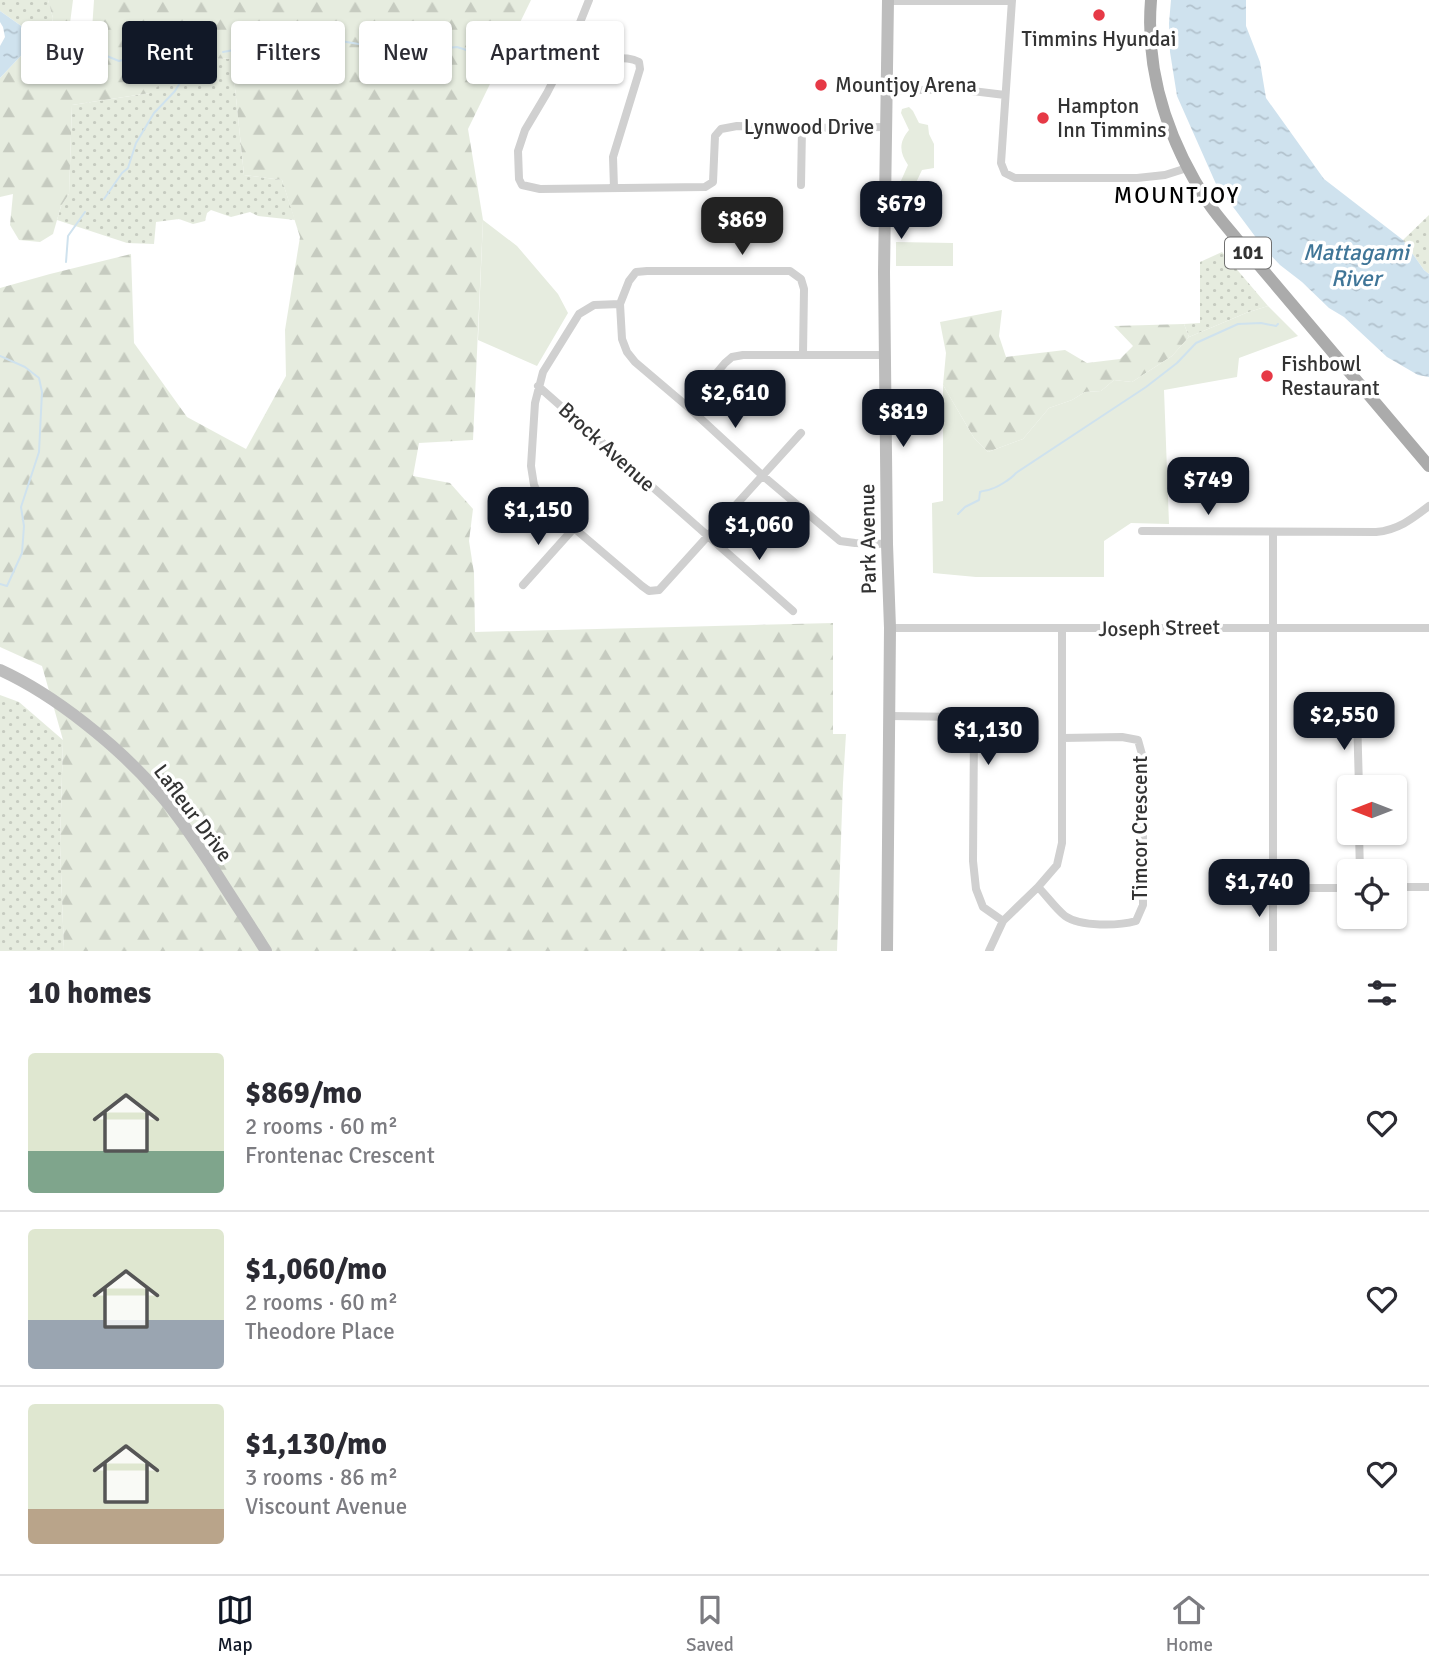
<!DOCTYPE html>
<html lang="en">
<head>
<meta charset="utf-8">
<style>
	:root { --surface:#fff; --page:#f2f2f3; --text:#2b2b33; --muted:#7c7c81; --line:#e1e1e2; --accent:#111827 }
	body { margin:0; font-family:Signika,sans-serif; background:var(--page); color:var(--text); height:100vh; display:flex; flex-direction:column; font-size:26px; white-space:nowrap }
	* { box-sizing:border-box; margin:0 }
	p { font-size:23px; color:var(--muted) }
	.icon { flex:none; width:38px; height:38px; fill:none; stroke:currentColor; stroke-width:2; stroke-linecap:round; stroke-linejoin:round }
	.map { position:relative; height:951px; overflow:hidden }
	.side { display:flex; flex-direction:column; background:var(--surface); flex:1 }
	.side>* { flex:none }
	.banner { position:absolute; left:21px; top:21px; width:700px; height:63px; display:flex; gap:14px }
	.needle { width:46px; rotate:270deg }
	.controls { position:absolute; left:1337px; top:775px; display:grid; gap:14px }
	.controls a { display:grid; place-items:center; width:70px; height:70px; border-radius:7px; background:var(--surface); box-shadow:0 2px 5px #0004; font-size:35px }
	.price { position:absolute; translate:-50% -60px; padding:0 16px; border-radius:14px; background:var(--accent); color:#fff; font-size:23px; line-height:46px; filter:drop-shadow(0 2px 4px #0008) }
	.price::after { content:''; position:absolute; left:50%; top:42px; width:21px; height:16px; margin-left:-10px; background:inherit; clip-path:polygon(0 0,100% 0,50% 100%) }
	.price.active { background:#222; color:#fff }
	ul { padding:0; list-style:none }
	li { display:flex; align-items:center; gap:21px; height:175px; padding:0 28px }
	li+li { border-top:2px solid var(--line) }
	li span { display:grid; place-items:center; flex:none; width:196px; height:140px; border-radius:7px; color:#555 }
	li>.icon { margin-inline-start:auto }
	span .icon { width:84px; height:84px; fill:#fffc; stroke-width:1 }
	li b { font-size:30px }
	h2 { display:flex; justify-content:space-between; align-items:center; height:84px; padding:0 28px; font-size:30px }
	.pill { padding:0 24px; border-radius:7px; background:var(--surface); box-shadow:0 2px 5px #0004; font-size:24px; line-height:63px }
	.pill.active { background:var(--accent); color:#fff }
	.tabs { display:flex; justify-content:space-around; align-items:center; height:98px; border-top:2px solid var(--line); background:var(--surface); font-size:19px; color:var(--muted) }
	.tabs a { display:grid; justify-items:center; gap:4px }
	.tabs .active { color:var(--accent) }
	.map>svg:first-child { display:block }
	.grass { fill:url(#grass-dots) }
	.forest { fill:url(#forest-firs) }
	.park { fill:#e6ecdf }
	.water { fill:url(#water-ripples) }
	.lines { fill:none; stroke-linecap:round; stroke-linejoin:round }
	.stream { stroke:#cfe2ee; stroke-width:2 }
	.street { stroke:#d0d0d0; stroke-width:8 }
	.secondary { stroke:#bdbdbd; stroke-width:12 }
	.primary { stroke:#ababab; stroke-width:12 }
	.poi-dot { fill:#e63946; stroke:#fff; stroke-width:2.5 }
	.labels { text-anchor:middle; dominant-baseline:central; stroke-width:7; stroke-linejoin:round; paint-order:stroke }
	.shield { fill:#fff; stroke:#707070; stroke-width:2 }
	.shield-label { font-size:19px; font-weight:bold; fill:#333 }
	.poi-label { font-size:21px; fill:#333; stroke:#fff; text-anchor:start }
	.street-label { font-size:21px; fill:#333; stroke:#fff }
	.neighbourhood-label { font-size:23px; letter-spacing:2px; fill:#000; stroke:#fff }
	.water-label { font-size:23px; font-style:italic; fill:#3f7597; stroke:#fff }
</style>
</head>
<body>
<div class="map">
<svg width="1429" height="951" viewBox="0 0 1429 951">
	<defs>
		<pattern id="grass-dots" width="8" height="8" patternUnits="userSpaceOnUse" patternTransform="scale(1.75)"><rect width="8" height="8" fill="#e6ecdf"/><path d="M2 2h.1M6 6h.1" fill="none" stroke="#c6cbc0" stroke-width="1.8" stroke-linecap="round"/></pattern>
		<pattern id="forest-firs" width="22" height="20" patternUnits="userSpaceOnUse" patternTransform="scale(1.75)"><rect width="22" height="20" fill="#e6ecdf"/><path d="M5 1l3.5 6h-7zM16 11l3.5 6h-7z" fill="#c6cbc0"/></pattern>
		<pattern id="water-ripples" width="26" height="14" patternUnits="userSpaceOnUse" patternTransform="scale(1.75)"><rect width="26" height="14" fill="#cfe2ee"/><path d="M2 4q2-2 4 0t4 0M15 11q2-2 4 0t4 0" fill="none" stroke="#b2c2cd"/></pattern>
	</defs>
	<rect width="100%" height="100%" fill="#fff"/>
	<path class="grass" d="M0,0H48L53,18L50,32L27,30L0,11Z
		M148,56L232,59L244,175L282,180L295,220L258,216L250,212L231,217L211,210L207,213L205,221L193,224L179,219L156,222L154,244L127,243L57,220L61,206L69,194L72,105L150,93Z
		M1429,215V274L1424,270L1403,240Z
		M1222,252L1268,306L1246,313L1189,337L1184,324L1200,323V262Z
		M0,695L19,702L63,740L60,845L64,951H0Z"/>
	<path class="forest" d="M48,0H73L69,31L91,45L94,0H531L468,129L483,220L473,440L419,443L413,476L450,483L473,509L469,541L474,573L475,632L833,623V734H846L843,783L837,951H64L60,845L63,740L42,666L0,647V288L50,274L131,254L134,343L187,417L246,449L286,376L285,330L300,237L282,180L244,175L232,59L149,56L164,81L150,93L72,105L69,194L61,206L53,234L40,242L19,240L10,225L13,194L0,197V78L31,45H58L50,32L53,18Z
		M1002,310L999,336L1006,357L1065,350L1087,363L1120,359L1133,346L1114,326L1184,324L1189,337L1172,356L1132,382L1114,380L1101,391L1085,392L1072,400L1049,408L1023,439L988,452L974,438L943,385L946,353L940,322Z"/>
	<path class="park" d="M909,107L913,111L919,123L928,125L929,134L934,144V168L922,170L912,191L906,193L900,188V183L908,165C899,152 899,142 909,130L901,113L902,109Z
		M483,220L517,246L558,294L568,313L537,366L478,340Z
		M896,242L953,243V266H896Z
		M1268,306L1298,336L1239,358L1237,377L1164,390L1169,524L1131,523L1104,541V577H976L933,573L932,503L943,501V385L974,438L988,452L1023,439L1049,408L1072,400L1085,392L1101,391L1114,380L1132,382L1172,356L1189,337L1246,313Z"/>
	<path class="water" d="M1171,0H1246V26L1260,62L1266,98L1324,179L1403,240L1424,270L1429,274V377L1418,375L1387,357L1344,317L1329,308L1302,282L1280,265L1263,247L1216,184L1177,96L1170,52L1169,23Z
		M0,11L27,30L50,32L59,45L46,50L31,45L0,78V46L5,37L3,27L0,22Z"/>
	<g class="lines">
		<path class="stream" d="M53,37L75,42L83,50L97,52L119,61L138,56H156L171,60L207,54
			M223,52L256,46L329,39L406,52L457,47L479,54
			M104,199L122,173L128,168L136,143L154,113L175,91L189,68V57
			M66,262L68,236L85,212
			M0,356L25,367L39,378L42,392L39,452L21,507L24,526L22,553L7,586L0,584
			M958,514L965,507L979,500L980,492C984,490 988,491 991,489C998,487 1011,479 1016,473L1146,387L1177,363L1196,343L1238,324L1261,323L1276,326L1278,324"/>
		<path class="street" d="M589,0L569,50L547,93L525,130L518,151L519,179L522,185L540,189L705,187L713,182L715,136L721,129L737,126L802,128L886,127
			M1012,0L1001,163L1005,173L1015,178H1137L1165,175L1187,168
			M888,1H1012
			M569,50C581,54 591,57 604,58C617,59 628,56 639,62L640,69L613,157L614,188
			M886,91L956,89L1005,95
			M801,185L802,128
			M620,304L594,305L579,314L543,372L535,403L531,466L534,485L539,495L574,528L642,586L649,591L659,590L801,433
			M803,354L804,289L801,279L790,271H647L636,272L629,281L620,304L622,339L627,352L635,362L688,407L762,475L840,541L855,543L887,544
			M538,386L793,611
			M688,407L725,363L732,357L743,355H886
			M1142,531L1376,532C1398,530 1412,519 1429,506
			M1273,533V951
			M523,585L574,528
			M890,628H1429
			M889,716L963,717L969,720L974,728L973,861L976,889L983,907L1003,921
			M1357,716L1359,788
			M1359,833L1360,872
			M1038,887C1047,896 1055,908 1065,916C1081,927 1118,926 1136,921L1143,905V758L1138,740L1122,737L1062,738
			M1395,887H1429
			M1273,888H1349
			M989,951L1003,921L1038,887L1057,865L1062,843V629"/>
		<path class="secondary" d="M0,670C55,695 118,746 157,791C178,814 194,840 211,865C229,894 248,922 266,951
			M887,951L890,628L887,544L884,272L888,0"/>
		<path class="primary" d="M1151,0C1145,73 1169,143 1209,204C1217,216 1227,227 1236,238L1429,466"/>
	</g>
	<g class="poi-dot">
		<circle cx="1099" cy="15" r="7"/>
		<circle cx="821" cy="85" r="7"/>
		<circle cx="1043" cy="118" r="7"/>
		<circle cx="1267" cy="376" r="7"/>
	</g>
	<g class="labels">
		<rect class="shield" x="1225" y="237.5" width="46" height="31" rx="5"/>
		<g class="shield-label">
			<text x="1248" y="253">101</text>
		</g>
		<g class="poi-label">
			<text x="1099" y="39" text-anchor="middle">Timmins Hyundai</text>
			<text x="835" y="85">Mountjoy Arena</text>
			<text x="1057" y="106">Hampton<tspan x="1057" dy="24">Inn Timmins</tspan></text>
			<text x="1281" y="364">Fishbowl<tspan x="1281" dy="24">Restaurant</tspan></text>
		</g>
		<g class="street-label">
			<text x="809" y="127">Lynwood Drive</text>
			<text transform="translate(607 447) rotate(42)">Brock Avenue</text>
			<text transform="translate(868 539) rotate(-91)">Park Avenue</text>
			<text transform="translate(1159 628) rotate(-1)">Joseph Street</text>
			<text transform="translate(193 813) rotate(53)">Lafleur Drive</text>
			<text transform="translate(1140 828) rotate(-90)">Timcor Crescent</text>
		</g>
		<g class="neighbourhood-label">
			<text x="1177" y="195">MOUNTJOY</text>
		</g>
		<g class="water-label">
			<text x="1356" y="252">Mattagami<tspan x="1356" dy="26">River</tspan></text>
		</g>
	</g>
</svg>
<div class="controls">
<a><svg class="needle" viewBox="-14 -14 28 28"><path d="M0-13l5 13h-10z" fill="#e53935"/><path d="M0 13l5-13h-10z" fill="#7c7c81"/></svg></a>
<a><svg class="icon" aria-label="locate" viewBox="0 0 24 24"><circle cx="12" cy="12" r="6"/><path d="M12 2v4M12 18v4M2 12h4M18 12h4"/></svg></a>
</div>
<b class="price" style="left:901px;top:241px">$679</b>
<b class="price active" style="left:742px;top:257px">$869</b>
<b class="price" style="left:735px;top:430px">$2,610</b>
<b class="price" style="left:903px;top:449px">$819</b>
<b class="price" style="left:1208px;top:517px">$749</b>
<b class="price" style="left:538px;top:547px">$1,150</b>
<b class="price" style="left:759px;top:562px">$1,060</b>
<b class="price" style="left:1344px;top:752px">$2,550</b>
<b class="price" style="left:988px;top:767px">$1,130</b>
<b class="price" style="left:1259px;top:919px">$1,740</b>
<div class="banner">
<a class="pill">Buy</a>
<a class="pill active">Rent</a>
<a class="pill">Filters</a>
<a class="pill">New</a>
<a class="pill">Apartment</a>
</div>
</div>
<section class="side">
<h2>10 homes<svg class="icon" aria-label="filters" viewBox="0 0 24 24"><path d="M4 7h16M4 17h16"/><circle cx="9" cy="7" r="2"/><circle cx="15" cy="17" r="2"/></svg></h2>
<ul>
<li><span style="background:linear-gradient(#dfe7d0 70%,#7fa58c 0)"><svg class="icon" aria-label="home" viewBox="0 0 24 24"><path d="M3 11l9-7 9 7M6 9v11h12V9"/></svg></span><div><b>$869/mo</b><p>2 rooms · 60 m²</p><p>Frontenac Crescent</p></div><svg class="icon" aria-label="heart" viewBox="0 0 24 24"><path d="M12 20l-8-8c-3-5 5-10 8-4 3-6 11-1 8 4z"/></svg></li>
<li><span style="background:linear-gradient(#dfe7d0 65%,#9aa5b1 0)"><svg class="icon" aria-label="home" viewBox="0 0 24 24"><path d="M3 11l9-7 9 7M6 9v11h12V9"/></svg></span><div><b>$1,060/mo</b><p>2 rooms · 60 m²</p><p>Theodore Place</p></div><svg class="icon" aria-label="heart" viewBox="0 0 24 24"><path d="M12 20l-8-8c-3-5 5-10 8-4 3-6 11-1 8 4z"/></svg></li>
<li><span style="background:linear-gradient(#dfe7d0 75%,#b9a48a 0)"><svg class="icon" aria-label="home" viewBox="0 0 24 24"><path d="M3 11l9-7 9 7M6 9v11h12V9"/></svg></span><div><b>$1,130/mo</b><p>3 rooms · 86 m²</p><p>Viscount Avenue</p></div><svg class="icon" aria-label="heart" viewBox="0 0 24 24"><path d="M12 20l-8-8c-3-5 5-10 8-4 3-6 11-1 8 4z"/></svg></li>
</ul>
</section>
<nav class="tabs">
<a class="active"><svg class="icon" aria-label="map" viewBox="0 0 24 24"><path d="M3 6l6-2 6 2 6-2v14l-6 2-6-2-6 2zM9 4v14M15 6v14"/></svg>Map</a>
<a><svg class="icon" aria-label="saved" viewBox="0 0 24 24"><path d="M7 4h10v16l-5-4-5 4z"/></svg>Saved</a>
<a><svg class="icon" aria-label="home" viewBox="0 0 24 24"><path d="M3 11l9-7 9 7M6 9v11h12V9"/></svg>Home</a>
</nav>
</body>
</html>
